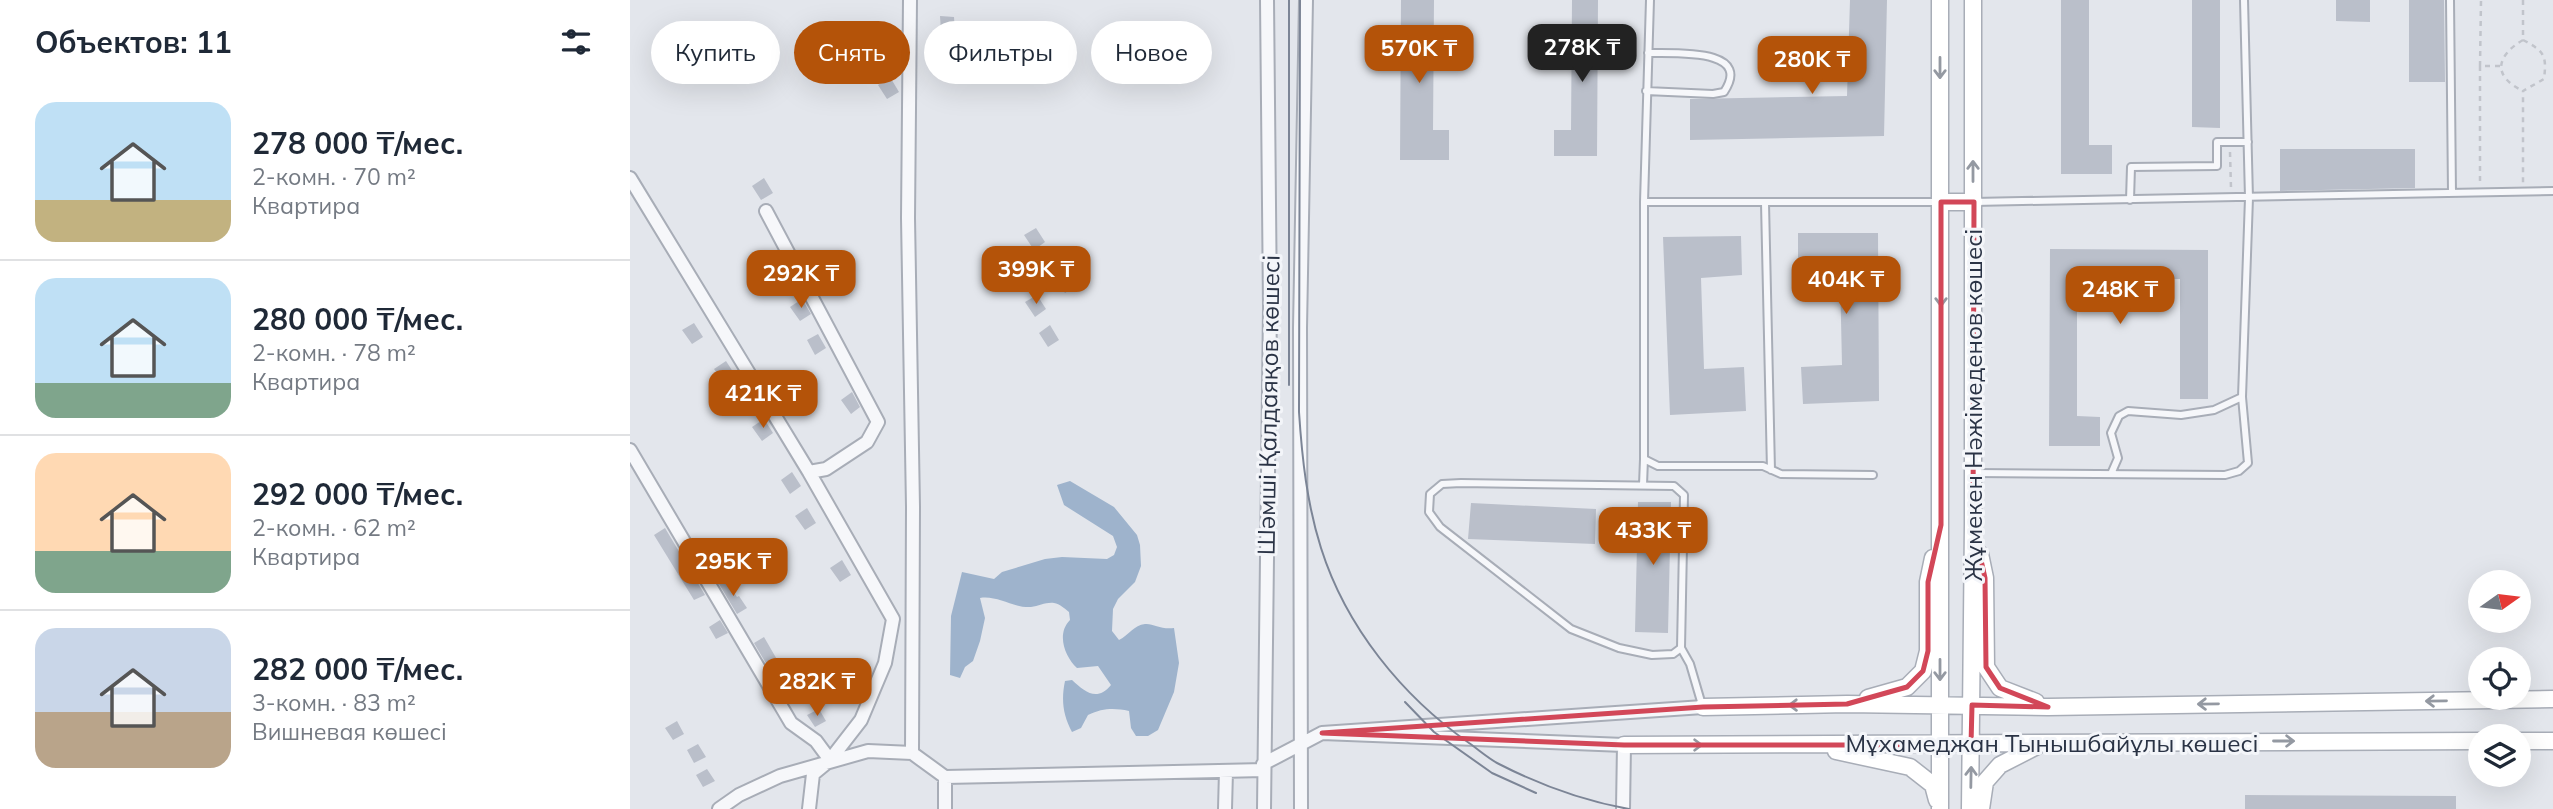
<!DOCTYPE html>
<html lang="ru">
<head>
<meta charset="utf-8">
<style>
	:root { --surface:#fff; --page:#f2f2f3; --text:#1f2937; --muted:#747a83; --line:#e0e1e3; --accent:#b45309 }
	body { margin:0; font-family:Mulish,sans-serif; background:var(--page); color:var(--text); height:100vh; display:flex; flex-direction:column; font-size:26px; white-space:nowrap }
	* { box-sizing:border-box; margin:0 }
	p { font-size:23px; color:var(--muted) }
	.icon { flex:none; width:38px; height:38px; fill:none; stroke:currentColor; stroke-width:2; stroke-linecap:round; stroke-linejoin:round }
	.map { position:relative; flex:1; overflow:hidden }
	.details { display:flex; flex-direction:column; background:var(--surface); width:630px }
	.details>* { flex:none }
	.top-card { position:absolute; left:21px; top:21px; width:665px; height:63px; display:flex; gap:14px }
	.needle { width:46px; rotate:76deg }
	.tools { position:absolute; left:1838px; top:570px; display:grid; gap:14px }
	.tools a { display:grid; place-items:center; width:63px; height:63px; border-radius:50%; background:var(--surface); box-shadow:0 7px 28px #0002; font-size:35px }
	.price { position:absolute; translate:-50% -60px; padding:0 16px; border-radius:14px; background:var(--accent); color:#fff; font-size:23px; line-height:46px; filter:drop-shadow(0 2px 4px #0008) }
	.price::after { content:''; position:absolute; left:50%; top:42px; width:21px; height:16px; margin-left:-10px; background:inherit; clip-path:polygon(0 0,100% 0,50% 100%) }
	.price.active { background:#222; color:#fff }
	ul { padding:0; list-style:none }
	li { display:flex; align-items:center; gap:21px; height:175px; padding:0 35px }
	li+li { border-top:2px solid var(--line) }
	li span { display:grid; place-items:center; flex:none; width:196px; height:140px; border-radius:21px; color:#555 }
	li>.icon { margin-inline-start:auto }
	span .icon { width:84px; height:84px; fill:#fffc; stroke-width:1 }
	li b { font-size:30px }
	h2 { display:flex; justify-content:space-between; align-items:center; height:84px; padding:0 35px; font-size:30px }
	.pill { padding:0 24px; border-radius:32px; background:var(--surface); box-shadow:0 7px 28px #0002; font-size:24px; line-height:63px }
	.pill.active { background:var(--accent); color:#fff }
	main { display:flex; flex:1; min-height:0 }
	.map>svg:first-child { display:block }
	.water { fill:#9eb3cc }
	.building { fill:#babfca }
	.lines { fill:none; stroke-linecap:round; stroke-linejoin:round }
	.lane-casing { stroke:#a8adb7; stroke-width:10 }
	.street-casing { stroke:#a8adb7; stroke-width:16 }
	.secondary-casing { stroke:#a8adb7; stroke-width:19 }
	.path { stroke:#c1c4cb; stroke-width:2.5; stroke-dasharray:5 5; stroke-linecap:butt }
	.lane { stroke:#f6f7fa; stroke-width:6 }
	.street { stroke:#f6f7fa; stroke-width:12 }
	.secondary { stroke:#fff; stroke-width:16 }
	.tram { stroke:#7c8596; stroke-width:2 }
	.oneway { stroke:#9499a2 }
	.marked { fill:none; stroke:#d24758; stroke-width:5; stroke-linejoin:round }
	.labels { text-anchor:middle; dominant-baseline:central; stroke-width:6; stroke-linejoin:round; paint-order:stroke }
	.street-label { font-size:24px; fill:#2a3345; stroke:#f3f5f9 }
</style>
</head>
<body>
<main>
<section class="details">
<h2>Объектов: 11<svg class="icon" aria-label="filters" viewBox="0 0 24 24"><path d="M4 7h16M4 17h16"/><circle cx="9" cy="7" r="2"/><circle cx="15" cy="17" r="2"/></svg></h2>
<ul>
<li><span style="background:linear-gradient(#bfe0f5 70%,#c2b280 0)"><svg class="icon" aria-label="home" viewBox="0 0 24 24"><path d="M3 11l9-7 9 7M6 9v11h12V9"/></svg></span><div><b>278 000 ₸/мес.</b><p>2-комн. · 70 m²</p><p>Квартира</p></div></li>
<li><span style="background:linear-gradient(#bfe0f5 75%,#7fa58c 0)"><svg class="icon" aria-label="home" viewBox="0 0 24 24"><path d="M3 11l9-7 9 7M6 9v11h12V9"/></svg></span><div><b>280 000 ₸/мес.</b><p>2-комн. · 78 m²</p><p>Квартира</p></div></li>
<li><span style="background:linear-gradient(#ffd9b3 70%,#7fa58c 0)"><svg class="icon" aria-label="home" viewBox="0 0 24 24"><path d="M3 11l9-7 9 7M6 9v11h12V9"/></svg></span><div><b>292 000 ₸/мес.</b><p>2-комн. · 62 m²</p><p>Квартира</p></div></li>
<li><span style="background:linear-gradient(#c9d6e8 60%,#b9a48a 0)"><svg class="icon" aria-label="home" viewBox="0 0 24 24"><path d="M3 11l9-7 9 7M6 9v11h12V9"/></svg></span><div><b>282 000 ₸/мес.</b><p>3-комн. · 83 m²</p><p>Вишневая көшесі</p></div></li>
</ul>
</section>
<div class="map">
<svg width="1923" height="809" viewBox="0 0 1923 809">
	<rect width="100%" height="100%" fill="#e3e6ec"/>
	<path class="water" d="M440,481L484,507L507,535L510,545L511,566L505,582L488,599L483,609L482,631L489,640C499,635 504,625 515,624C523,623 531,630 544,628L549,663L544,692L528,730L518,736H506L501,728L499,711C484,708 473,708 458,715L451,728L442,732C433,715 431,700 435,681L442,680C455,692 467,702 481,685L468,666L447,668C435,657 426,634 440,620L439,612C434,608 430,604 424,603C416,602 409,606 401,607C383,608 367,595 350,598L355,618L350,641L343,661L335,667L330,678L320,675L321,616L332,572L364,579L372,572L415,559L432,557L477,559L484,555L487,547L483,536L434,505L427,485Z"/>
	<path class="building" d="M771,0H804L803,130H819V160H770Z
		M942,0H968L967,156H924V130H941Z
		M1220,0H1257L1254,136L1060,140V99L1217,96Z
		M1431,0H1459V145H1482V174H1431Z
		M1562,0H1590V128L1562,127Z
		M1706,0H1740V22L1706,21Z
		M1779,0H1814L1815,82H1779Z
		M310,16L324,17L325,31L311,32Z
		M210,32L239,76L228,83L198,40Z
		M260,77L269,92L257,99L248,85Z
		M1650,149H1785V188L1650,191Z
		M134,178L143,193L131,200L122,186Z
		M406,228L415,242L404,250L394,235Z
		M1168,233H1248L1249,401L1173,404L1171,367L1212,365L1210,274L1168,275Z
		M1111,236L1112,275L1071,278L1074,369L1114,367L1116,411L1040,415L1033,237Z
		M1420,249L1578,250V399H1550V279H1447V416L1470,417V446H1419Z
		M380,265L389,279L377,287L368,273Z
		M147,270L156,284L145,291L135,277Z
		M190,271L199,285L189,292L181,277Z
		M437,272L446,286L435,293L425,279Z
		M407,295L416,309L405,317L395,302Z
		M172,299L181,314L170,321L160,307Z
		M64,323L73,337L62,344L52,330Z
		M420,325L429,340L418,347L409,333Z
		M188,334L196,348L185,355L177,340Z
		M96,361L105,375L94,383L84,369Z
		M119,391L128,405L117,413L108,398Z
		M222,392L230,407L221,414L211,400Z
		M134,419L143,433L132,441L122,427Z
		M162,472L171,486L160,494L151,480Z
		M1008,502H1041L1038,633L1005,632Z
		M841,503L966,509L965,544L838,539Z
		M177,508L186,523L175,530L165,516Z
		M35,528L75,595L64,600L24,535Z
		M212,560L221,575L210,582L200,568Z
		M96,580L107,597L109,596L117,608L107,614L89,584Z
		M90,620L98,633L86,639L79,627Z
		M134,637L167,694L157,699L124,643Z
		M189,709L196,721L185,727L177,715Z
		M47,721L54,734L43,740L35,728Z
		M68,744L76,757L64,763L57,750Z
		M77,769L85,781L73,787L66,775Z
		M1615,795L1826,796V809H1615Z"/>
	<g class="lines">
		<defs>
			<path id="lane" d="M1020,0L1014,202V459L1028,466H1133L1151,474L1243,475
				M1820,0L1822,193
				M1016,91L1083,94L1094,92C1124,47 1041,54 1018,53
				M1500,200L1501,167L1587,166V142H1618
				M1014,202H1309
				M1344,202L1923,191
				M1135,203L1141,470
				M1345,473L1595,475L1609,471L1618,463L1612,397L1619,198L1614,0
				M1481,474L1488,458L1481,433L1489,416L1498,411L1551,415L1584,410L1612,397
				M831,483L1044,486L1054,495L1051,648L1043,654L1022,655L989,648L941,629L810,527L799,512L800,494L812,484Z
				M1013,485L1014,459
				M1051,648L1060,664L1072,705"/>
			<path id="street" d="M280,0L278,218L283,507L282,753
				M0,178L179,472L263,619L255,663L231,720L200,760L183,774L179,809
				M136,211L248,422L237,442L196,469L179,472
				M0,450L161,723L186,741L200,760
				M633,764L692,733
				M315,777V809
				M89,809L109,795L150,776L238,751L282,753L315,777L634,770
				M595,809L596,771
				M634,809L640,307L637,0
				M671,809L670,328L676,0
				M993,809L994,745L692,733L1073,707"/>
			<path id="secondary" d="M1310,0V809
				M1311,202H1344
				M1350,554L1355,578L1356,667L1370,688L1406,702
				M1238,698L1277,687L1293,671L1298,651V582L1303,558
				M1073,707L1217,704L1418,707L1923,699
				M1888,741H1923
				M994,745C1279,744 1564,741 1850,741
				M1206,751L1280,767L1303,785L1307,800
				M1340,809L1343,524V0
				M1351,809L1355,782L1370,765L1407,746"/>
		</defs>
		<use href="#lane" class="lane-casing"/>
		<use href="#street" class="street-casing"/>
		<use href="#secondary" class="secondary-casing"/>
		<path class="path" d="M1893,0V40C1914,51 1917,55 1914,79L1893,91V183
			M1893,40C1866,56 1862,76 1893,91
			M1850,66L1851,0
			M1600,152L1601,188
			M1850,181V66H1871"/>
		<use href="#lane" class="lane"/>
		<use href="#street" class="street"/>
		<use href="#secondary" class="secondary"/>
		<path class="tram" d="M659,0V385
			M670,0L669,412C672,458 677,504 691,548C716,627 772,696 839,743C849,750 859,759 869,764C910,785 954,801 999,809
			M775,702L804,732L862,773L906,793"/>
	</g>
	<defs><path id="oneway-shaft" d="M-6 0H5M1.5-3L5.5 0L1.5 3" fill="none" stroke-width="1.6" stroke-linecap="round" stroke-linejoin="round" transform="scale(1.75)"/></defs>
	<g class="oneway">
		<use href="#oneway-shaft" transform="translate(1310 68) rotate(90)"/>
		<use href="#oneway-shaft" transform="translate(1343 171) rotate(-90)"/>
		<use href="#oneway-shaft" transform="translate(1311 296) rotate(90)"/>
		<use href="#oneway-shaft" transform="translate(1310 670) rotate(90)"/>
		<use href="#oneway-shaft" transform="translate(1806 701) rotate(179)"/>
		<use href="#oneway-shaft" transform="translate(1578 704) rotate(179)"/>
		<use href="#oneway-shaft" transform="translate(1169 705) rotate(179)"/>
		<use href="#oneway-shaft" transform="translate(1654 741)"/>
		<use href="#oneway-shaft" transform="translate(1062 745)"/>
		<use href="#oneway-shaft" transform="translate(1341 777) rotate(-89)"/>
	</g>
	<path class="marked" d="M1311,202H1344L1343,524L1355,578L1356,667L1370,688L1418,707L1342,705L1341,745H994L692,733L1073,707L1217,704L1277,687L1293,671L1298,651V582L1311,525Z"/>
	<g class="labels">
		<g class="street-label">
			<text transform="translate(638 405) rotate(-89)">Шәмші Қалдаяқов көшесі</text>
			<text transform="translate(1343 405) rotate(-90)">Жұмекен Нәжімеденов көшесі</text>
			<text x="1422" y="743">Мұхамеджан Тынышбайұлы көшесі</text>
		</g>
	</g>
</svg>
<div class="tools">
<a><svg class="needle" viewBox="-14 -14 28 28"><path d="M0-13l5 13h-10z" fill="#e53935"/><path d="M0 13l5-13h-10z" fill="#747a83"/></svg></a>
<a><svg class="icon" aria-label="locate" viewBox="0 0 24 24"><circle cx="12" cy="12" r="6"/><path d="M12 2v4M12 18v4M2 12h4M18 12h4"/></svg></a>
<a><svg class="icon" aria-label="layers" viewBox="0 0 24 24"><path d="M12 4l9 5-9 5-9-5zM3 14l9 5 9-5"/></svg></a>
</div>
<b class="price active" style="left:952px;top:84px">278K ₸</b>
<b class="price" style="left:789px;top:85px">570K ₸</b>
<b class="price" style="left:1182px;top:96px">280K ₸</b>
<b class="price" style="left:406px;top:306px">399K ₸</b>
<b class="price" style="left:171px;top:310px">292K ₸</b>
<b class="price" style="left:1216px;top:316px">404K ₸</b>
<b class="price" style="left:1490px;top:326px">248K ₸</b>
<b class="price" style="left:133px;top:430px">421K ₸</b>
<b class="price" style="left:1023px;top:567px">433K ₸</b>
<b class="price" style="left:103px;top:598px">295K ₸</b>
<b class="price" style="left:187px;top:718px">282K ₸</b>
<div class="top-card">
<a class="pill">Купить</a>
<a class="pill active">Снять</a>
<a class="pill">Фильтры</a>
<a class="pill">Новое</a>
</div>
</div>
</main>
</body>
</html>
